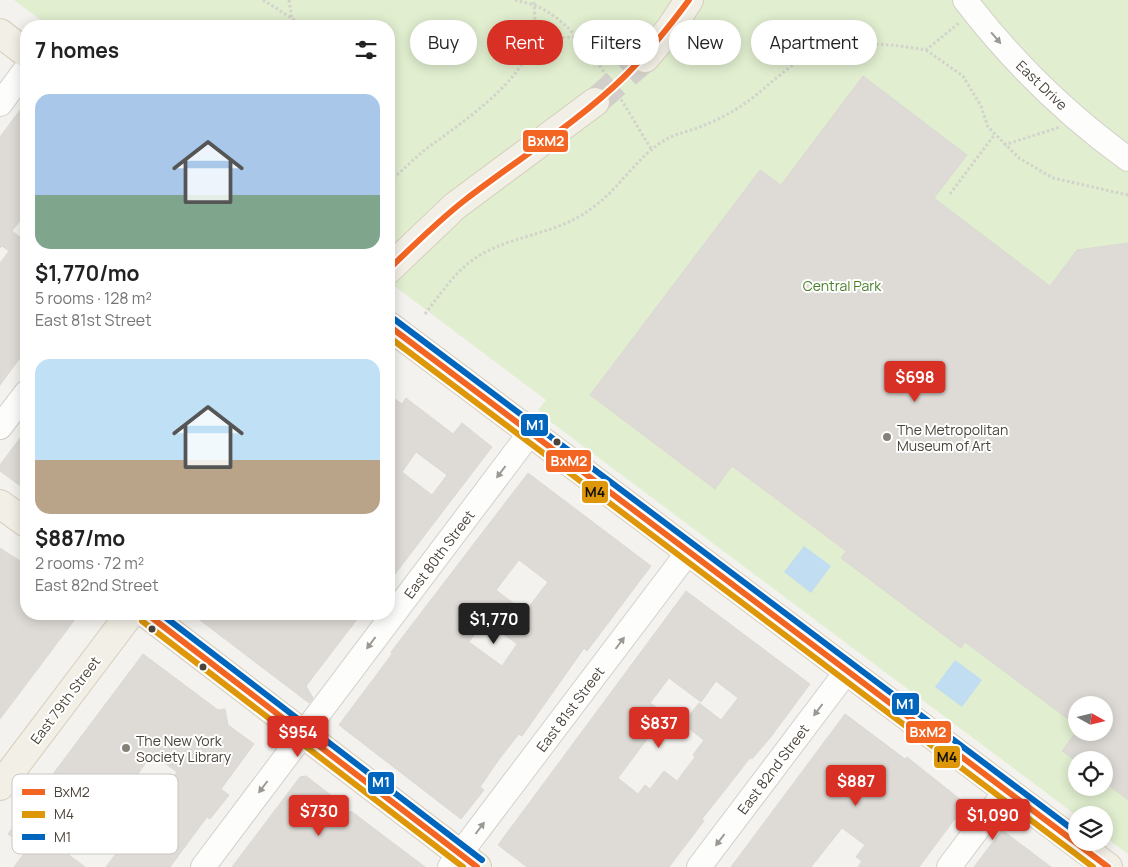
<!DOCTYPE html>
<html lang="en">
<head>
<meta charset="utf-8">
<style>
	:root { --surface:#fff; --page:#f2f2f2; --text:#222; --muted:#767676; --accent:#d93025 }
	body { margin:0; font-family:Manrope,sans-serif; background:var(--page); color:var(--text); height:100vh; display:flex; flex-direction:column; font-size:19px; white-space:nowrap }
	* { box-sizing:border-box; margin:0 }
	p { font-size:16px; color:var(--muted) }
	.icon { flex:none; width:28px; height:28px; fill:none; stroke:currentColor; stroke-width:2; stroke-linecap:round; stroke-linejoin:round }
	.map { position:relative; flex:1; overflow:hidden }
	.panel { position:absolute; left:20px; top:20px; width:375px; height:600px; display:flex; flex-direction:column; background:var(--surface); border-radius:20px; box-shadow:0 2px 12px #0003 }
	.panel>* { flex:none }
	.hud { position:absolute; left:410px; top:20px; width:475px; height:45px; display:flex; gap:10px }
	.needle { width:32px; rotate:98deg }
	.fabs { position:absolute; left:1068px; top:696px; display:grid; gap:10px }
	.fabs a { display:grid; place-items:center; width:45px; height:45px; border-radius:50%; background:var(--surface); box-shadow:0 2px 12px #0003; font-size:25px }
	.price { position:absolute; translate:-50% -42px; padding:0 11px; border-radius:5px; background:var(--accent); color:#fff; font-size:16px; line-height:32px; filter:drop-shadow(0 1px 2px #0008) }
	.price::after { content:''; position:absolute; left:50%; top:30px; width:15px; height:11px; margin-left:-8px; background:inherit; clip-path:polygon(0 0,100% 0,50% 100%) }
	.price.active { background:#222; color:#fff }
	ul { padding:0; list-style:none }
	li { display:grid; align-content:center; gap:10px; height:265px; padding:0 15px }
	li span { display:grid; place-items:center; height:155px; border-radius:15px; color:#555 }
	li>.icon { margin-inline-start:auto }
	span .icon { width:90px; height:90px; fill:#fffc; stroke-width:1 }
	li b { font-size:21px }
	h2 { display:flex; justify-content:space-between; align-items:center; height:60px; padding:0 15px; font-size:21px }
	.tag { padding:0 18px; border-radius:22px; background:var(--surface); box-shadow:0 2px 12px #0003; font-size:18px; line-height:45px }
	.tag.active { background:var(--accent); color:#fff }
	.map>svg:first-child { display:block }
	.green { fill:#e1eecf; fill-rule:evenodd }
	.water { fill:#c0ddf1 }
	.building { fill:#dedbd6; stroke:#dcd9d4; fill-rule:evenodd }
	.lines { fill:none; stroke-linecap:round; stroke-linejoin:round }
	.major-tunnel { stroke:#d2cfca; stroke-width:28; stroke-dasharray:28 14; stroke-linecap:butt }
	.minor-casing { stroke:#d2d0cb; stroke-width:26 }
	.major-casing { stroke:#d6cebb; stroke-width:30 }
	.path { stroke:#d3d2cc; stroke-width:3; stroke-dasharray:2.5 2.5; stroke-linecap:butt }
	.minor { stroke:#fdfdfc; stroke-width:24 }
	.major { stroke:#f2efe6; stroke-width:28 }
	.bus-1-casing { stroke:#fff; stroke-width:10 }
	.bus-2-casing { stroke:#fff; stroke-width:10 }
	.bus-3-casing { stroke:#fff; stroke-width:10 }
	.bus-1 { stroke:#f26522; stroke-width:6 }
	.bus-2 { stroke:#dd9709; stroke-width:6 }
	.bus-3 { stroke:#0065bd; stroke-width:6 }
	.oneway { fill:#9b9791 }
	.poi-dot { fill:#868178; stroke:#fff; stroke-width:2 }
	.bus-dot { fill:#4b4439; stroke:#fff; stroke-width:2 }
	.labels { text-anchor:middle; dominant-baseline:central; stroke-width:4; stroke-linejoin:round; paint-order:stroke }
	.street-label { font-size:14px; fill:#4b4439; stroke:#fff }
	.park-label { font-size:14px; fill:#4a7f2a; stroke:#fff }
	.poi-label { font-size:14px; fill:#4b4439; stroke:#fff; text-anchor:start }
	.key { fill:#fff; stroke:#c9c7c4; stroke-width:1 }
	.key-label { font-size:14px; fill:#4b4439 }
	.line-badge { stroke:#fff; stroke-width:2 }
	.badge-label { font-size:14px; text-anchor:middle; font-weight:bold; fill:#fff }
	.pale-badge-label { font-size:14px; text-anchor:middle; font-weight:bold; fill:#111 }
</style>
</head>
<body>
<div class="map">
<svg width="1128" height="867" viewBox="0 0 1128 867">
	<rect width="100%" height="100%" fill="#f4f2ee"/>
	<path class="green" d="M14,0H1128V854L1104,836V815H1076L539,413V409L546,400L389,282V26H49ZM1076,705H1104V732H1076ZM1076,760H1104V788H1076Z"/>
	<path class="water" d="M804,546L831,566L811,593L784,572Z
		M955,660L982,680L962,707L935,687Z"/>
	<path class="building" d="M863,76L967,155L934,198L1050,286L1077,250L1128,243V800L1104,782V760H1075L1062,751L1076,732H1104V705H1076V725L965,642L961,648L841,558L846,551L732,466L715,489L590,395L760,170L781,185Z
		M26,102V213L12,231L26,242V350L0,385V263L9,251L2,246L0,248V137Z
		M389,395L402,404L406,398L453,434L462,423L492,447L389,582ZM416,452L447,475L432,495L402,472Z
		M26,430V490L0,471V465Z
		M528,473L651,566L587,651L584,648L575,661L522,736L519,734L500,758L480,787L484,790L461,819L339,725L392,654L391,652ZM519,560L548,582L525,612L496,590ZM485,620L517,644L502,666L469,642Z
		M0,548L26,565V614H79L0,719Z
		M686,591L810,684L770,738L752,759L750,758L721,795L702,819L704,821L669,867H527L498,845ZM669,678L701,702L716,681L738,698L721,720L699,703L683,724L704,740L693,755L695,757L677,781L664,771L650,789L645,785L638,794L618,778L666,714L650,703Z
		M192,614H361L306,686L313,698L309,703Z
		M143,654L218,710L225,709L228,725L254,744L221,789L229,795L210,819L207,817L170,867H106L177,772L152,754L116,805L107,799L90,821L93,823L69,855L85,867H14L28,848L8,834Z
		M845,714L905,759L907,757L966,804L919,867H858L862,861L856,857L865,845L842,828L811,867H731ZM839,764L859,779L844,799L824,784Z
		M306,776L332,796L327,802L346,817L351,811L425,867H232L300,777Z
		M1002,830L1051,867H974Z"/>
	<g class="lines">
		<path class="major-tunnel" d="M595,102L645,58"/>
		<defs>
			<path id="minor" d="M965,0C1011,60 1067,115 1128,159
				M0,104L26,69
				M0,427L26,393
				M203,867L530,433
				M450,867L689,551
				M699,867L847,671
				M949,867L1006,791"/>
			<path id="major" d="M0,33L26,53
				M645,58L670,29L689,0
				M389,269L455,206L595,102
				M389,326L1108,867
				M0,504L26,523
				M147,614L477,867
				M0,786L130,614"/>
		</defs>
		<use href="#minor" class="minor-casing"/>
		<use href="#major" class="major-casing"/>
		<path class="path" d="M263,0L304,26
			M289,0L292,19
			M515,0C526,3 538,5 548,12C591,39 624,107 652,150
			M533,43L547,38L576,37
			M926,50L963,76L981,106L988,127L1019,158L1053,178L1128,195
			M1004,145L1060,127
			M389,181C402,172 413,159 426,149C460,124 520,84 533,42C537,29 534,13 534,0
			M950,194L995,134
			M425,314C442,292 457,268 482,254C519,233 559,235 596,205C621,186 638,156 665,140C675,134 686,132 697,128C713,122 730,114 744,104C769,87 791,60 821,51C855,40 892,44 926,50L959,23"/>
		<use href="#minor" class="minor"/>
		<use href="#major" class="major"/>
		<defs>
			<path id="bus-1" d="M389,269C414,245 438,221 465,200C518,159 577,123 625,76C649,52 669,27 689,0
				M389,326L1108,867
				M147,614L477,867"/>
			<path id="bus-2" d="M389,337L1093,867
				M142,621L463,867"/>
			<path id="bus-3" d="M394,319L1076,832
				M161,614L482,860"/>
		</defs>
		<use href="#bus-1" class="bus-1-casing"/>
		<use href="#bus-2" class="bus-2-casing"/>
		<use href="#bus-3" class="bus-3-casing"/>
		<use href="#bus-1" class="bus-1"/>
		<use href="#bus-2" class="bus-2"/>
		<use href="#bus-3" class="bus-3"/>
	</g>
	<defs><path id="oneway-solid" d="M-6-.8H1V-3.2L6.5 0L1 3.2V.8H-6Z" transform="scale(1.25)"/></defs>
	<g class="oneway">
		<use href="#oneway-solid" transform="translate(996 38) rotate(49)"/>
		<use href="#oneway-solid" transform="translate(501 472) rotate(127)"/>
		<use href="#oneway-solid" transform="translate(371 643) rotate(127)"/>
		<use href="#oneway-solid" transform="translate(620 643) rotate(-53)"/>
		<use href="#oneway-solid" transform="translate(818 710) rotate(127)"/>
		<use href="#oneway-solid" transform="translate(263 787) rotate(127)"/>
		<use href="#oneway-solid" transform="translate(480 828) rotate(-53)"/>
		<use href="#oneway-solid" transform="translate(720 840) rotate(127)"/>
	</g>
	<g class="poi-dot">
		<circle cx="887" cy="437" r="5"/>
		<circle cx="126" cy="748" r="5"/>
	</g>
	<g class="bus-dot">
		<circle cx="557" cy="442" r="4.5"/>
		<circle cx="152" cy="629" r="4.5"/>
		<circle cx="203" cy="667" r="4.5"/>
	</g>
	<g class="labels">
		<g class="street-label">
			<text transform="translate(1042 85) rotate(44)">East Drive</text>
			<text transform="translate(439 554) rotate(-53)">East 80th Street</text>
			<text transform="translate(65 700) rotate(-53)">East 79th Street</text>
			<text transform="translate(570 709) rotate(-53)">East 81st Street</text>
			<text transform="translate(773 769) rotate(-53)">East 82nd Street</text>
		</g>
		<g class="park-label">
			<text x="842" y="285">Central Park</text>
		</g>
		<g class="poi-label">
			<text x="897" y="429">The Metropolitan<tspan x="897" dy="16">Museum of Art</tspan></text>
			<text x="136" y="740">The New York<tspan x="136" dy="16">Society Library</tspan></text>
		</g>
	</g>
	<rect x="12" y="774" width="166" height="80" rx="8" class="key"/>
	<rect x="22" y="789" width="23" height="6" fill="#f26522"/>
	<rect x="22" y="811" width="23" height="7" fill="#dd9709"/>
	<rect x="22" y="834" width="23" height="6" fill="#0065bd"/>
	<g class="key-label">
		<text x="54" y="797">BxM2</text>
		<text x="54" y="819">M4</text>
		<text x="54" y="842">M1</text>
	</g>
	<g class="line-badge">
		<rect x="522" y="129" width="47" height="24" rx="5" fill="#f26522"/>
		<rect x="520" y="413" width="29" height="24" rx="5" fill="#0065bd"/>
		<rect x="545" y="449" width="47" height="24" rx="5" fill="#f26522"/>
		<rect x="581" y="480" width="28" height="24" rx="5" fill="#dd9709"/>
		<rect x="891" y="692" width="29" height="24" rx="5" fill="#0065bd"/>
		<rect x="905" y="720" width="47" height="24" rx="5" fill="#f26522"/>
		<rect x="933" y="745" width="28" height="24" rx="5" fill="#dd9709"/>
		<rect x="367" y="771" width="28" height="24" rx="5" fill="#0065bd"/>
	</g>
	<g class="badge-label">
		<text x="546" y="146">BxM2</text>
		<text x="535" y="430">M1</text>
		<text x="569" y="466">BxM2</text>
		<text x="905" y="709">M1</text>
		<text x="928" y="737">BxM2</text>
		<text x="381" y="787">M1</text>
	</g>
	<g class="pale-badge-label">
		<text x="595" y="497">M4</text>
		<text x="947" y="762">M4</text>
	</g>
</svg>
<div class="fabs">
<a><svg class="needle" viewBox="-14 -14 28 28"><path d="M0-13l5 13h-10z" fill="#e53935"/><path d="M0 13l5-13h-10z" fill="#767676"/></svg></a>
<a><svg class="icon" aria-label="locate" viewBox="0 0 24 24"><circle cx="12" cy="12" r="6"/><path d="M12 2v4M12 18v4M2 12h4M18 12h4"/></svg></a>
<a><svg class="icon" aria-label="layers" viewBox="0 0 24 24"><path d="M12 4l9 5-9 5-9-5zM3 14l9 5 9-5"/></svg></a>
</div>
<b class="price" style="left:915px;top:403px">$698</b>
<b class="price active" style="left:494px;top:645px">$1,770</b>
<b class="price" style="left:659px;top:749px">$837</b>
<b class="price" style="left:298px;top:758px">$954</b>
<b class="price" style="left:856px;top:807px">$887</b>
<b class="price" style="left:319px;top:837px">$730</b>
<b class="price" style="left:993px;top:841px">$1,090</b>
<div class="hud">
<a class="tag">Buy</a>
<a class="tag active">Rent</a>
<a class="tag">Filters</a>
<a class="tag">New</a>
<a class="tag">Apartment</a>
</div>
<section class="panel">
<h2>7 homes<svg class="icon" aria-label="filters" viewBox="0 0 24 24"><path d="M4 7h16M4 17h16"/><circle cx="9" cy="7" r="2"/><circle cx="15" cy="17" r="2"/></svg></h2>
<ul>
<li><span style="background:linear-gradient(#a9c7e8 65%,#7fa58c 0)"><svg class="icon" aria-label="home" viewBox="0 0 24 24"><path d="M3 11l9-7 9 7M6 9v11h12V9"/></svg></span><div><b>$1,770/mo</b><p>5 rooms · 128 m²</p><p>East 81st Street</p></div></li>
<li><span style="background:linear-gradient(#bfe0f5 65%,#b9a48a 0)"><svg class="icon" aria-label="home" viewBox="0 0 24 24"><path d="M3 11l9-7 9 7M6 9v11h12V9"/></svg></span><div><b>$887/mo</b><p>2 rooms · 72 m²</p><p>East 82nd Street</p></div></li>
</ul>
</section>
</div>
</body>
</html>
